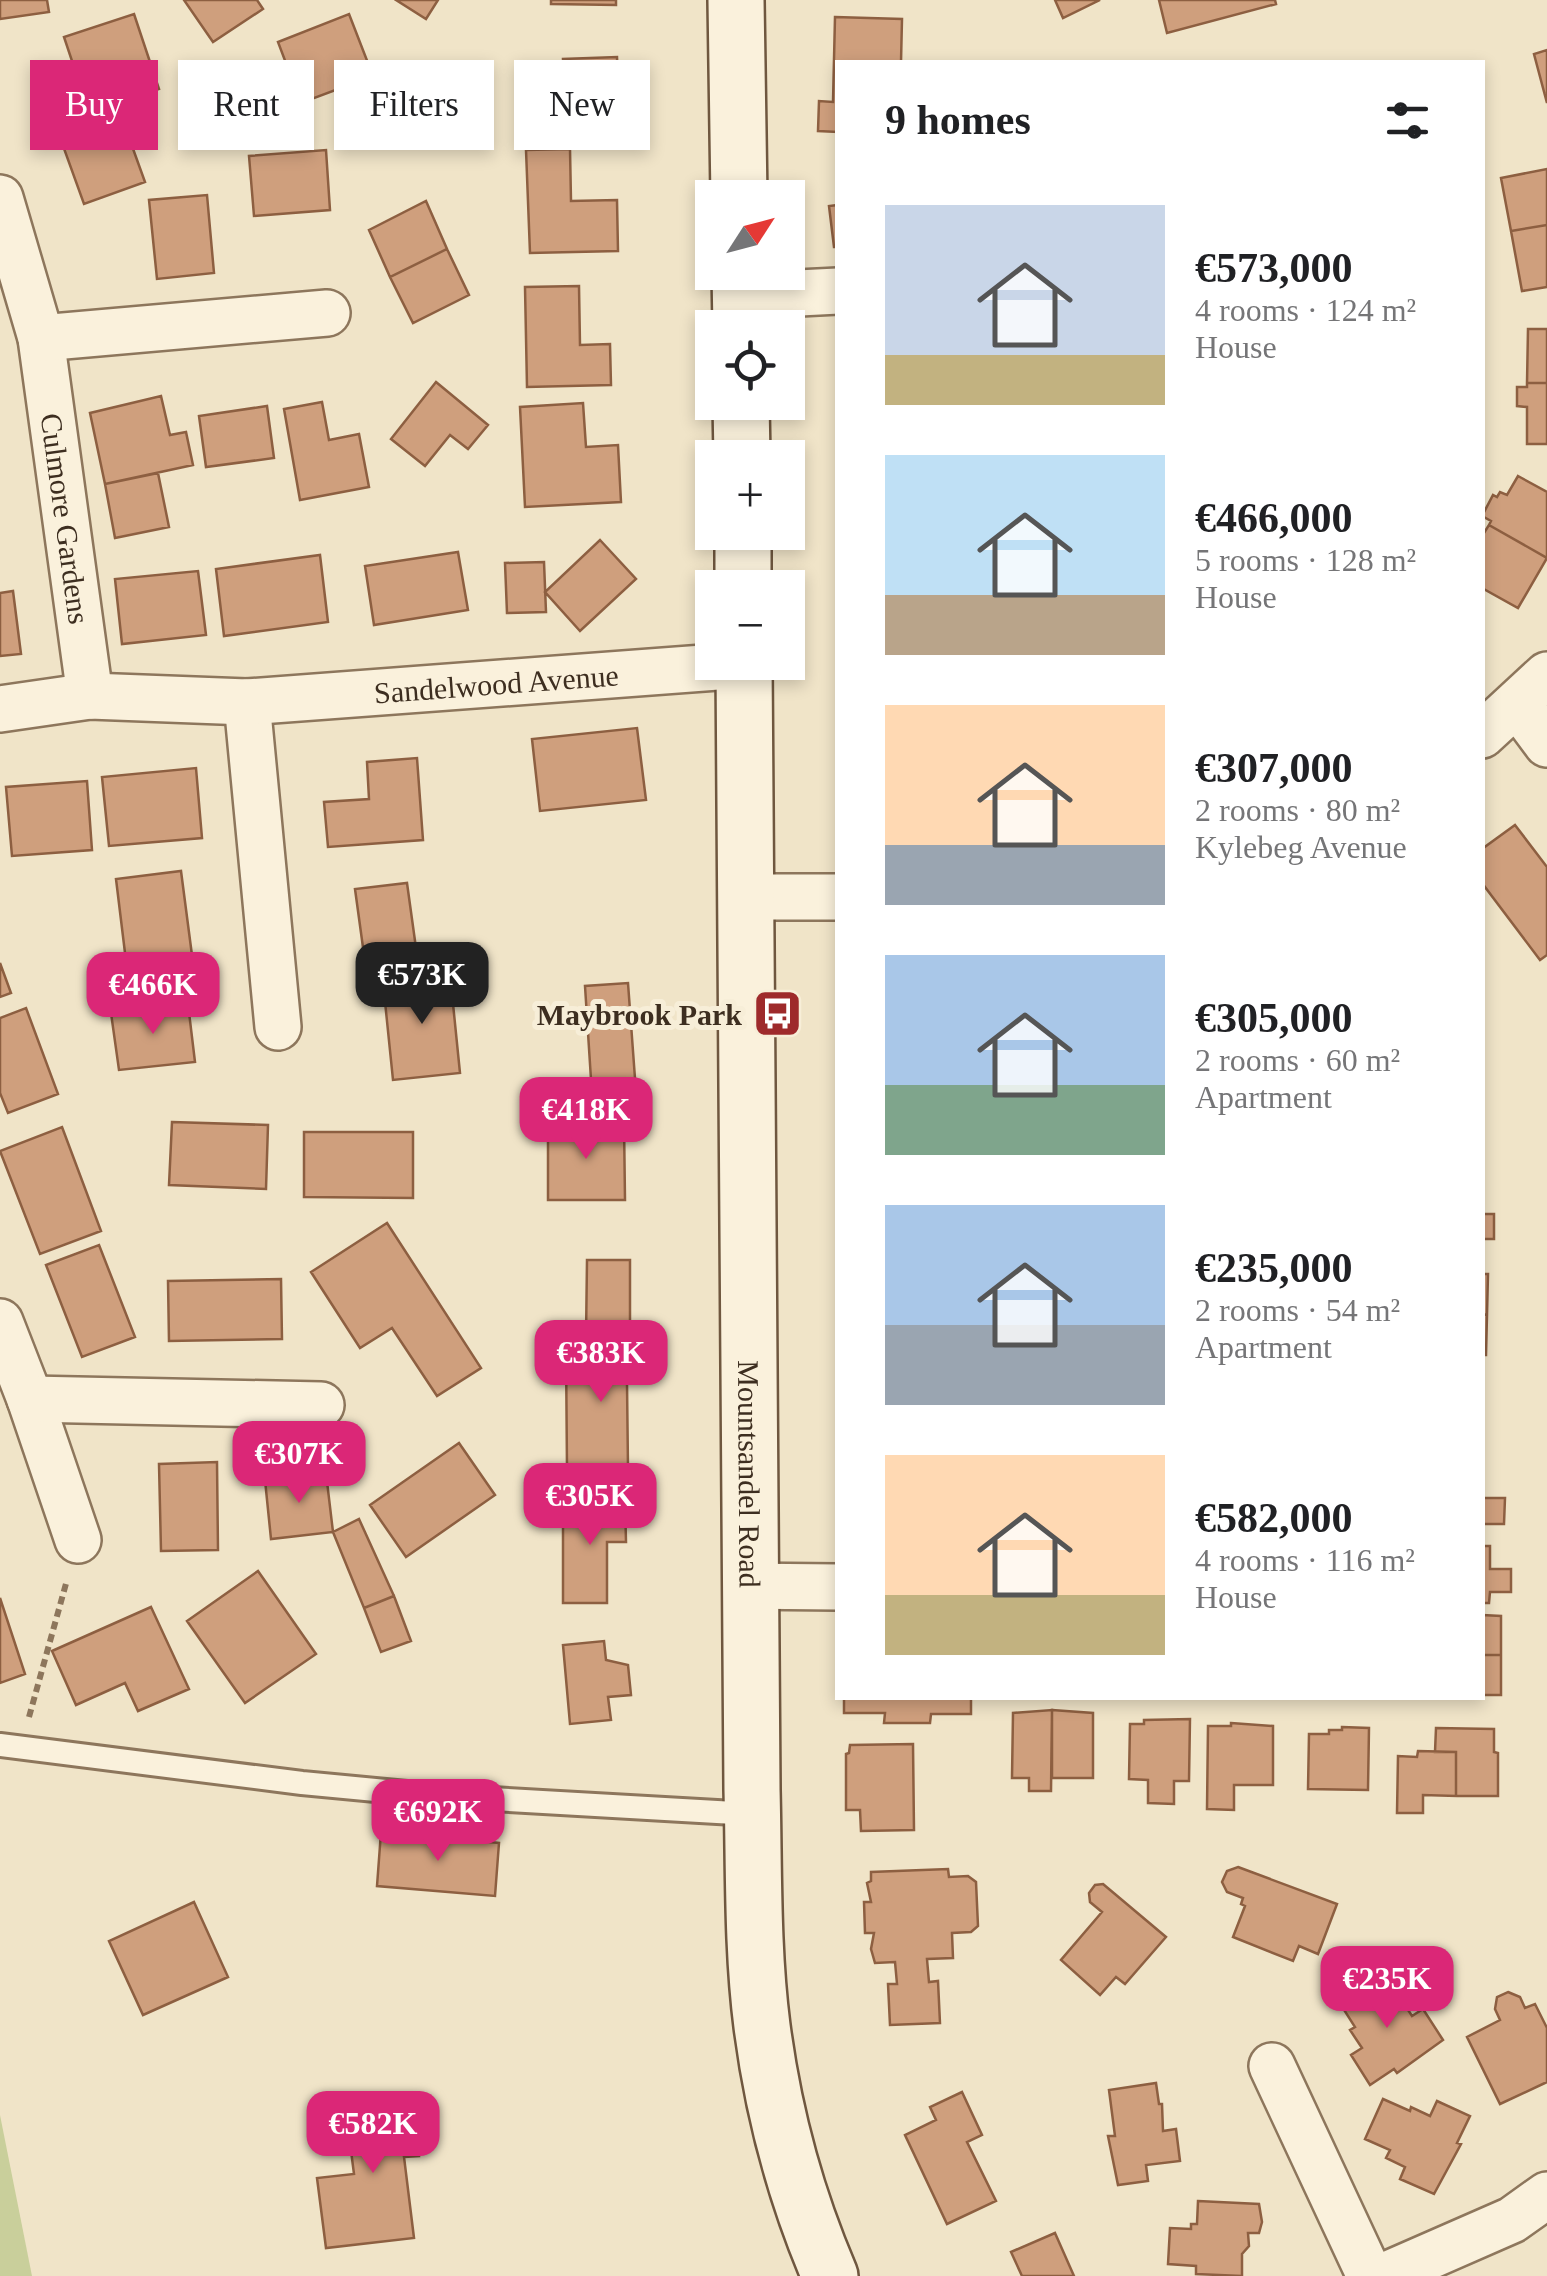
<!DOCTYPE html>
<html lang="en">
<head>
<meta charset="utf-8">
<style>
	:root { --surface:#fff; --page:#f6f6f6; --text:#202124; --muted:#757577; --accent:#db2777 }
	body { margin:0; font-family:"Times New Roman",serif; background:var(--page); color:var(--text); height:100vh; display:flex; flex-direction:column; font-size:38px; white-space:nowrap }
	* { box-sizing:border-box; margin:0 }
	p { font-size:32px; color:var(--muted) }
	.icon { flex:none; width:55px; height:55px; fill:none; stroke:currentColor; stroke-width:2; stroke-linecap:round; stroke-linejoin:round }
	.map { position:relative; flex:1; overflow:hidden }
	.side { position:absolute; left:835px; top:60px; width:650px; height:1640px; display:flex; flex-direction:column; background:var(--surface); border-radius:0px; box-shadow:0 5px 15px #0003 }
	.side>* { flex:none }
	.banner { position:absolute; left:30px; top:60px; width:655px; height:90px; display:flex; gap:20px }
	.needle { width:65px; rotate:54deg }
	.tools { position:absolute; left:695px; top:180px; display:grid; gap:20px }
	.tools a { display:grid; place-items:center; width:110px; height:110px; border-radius:0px; background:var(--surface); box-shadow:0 5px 15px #0003; font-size:50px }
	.price { position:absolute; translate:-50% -85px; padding:0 22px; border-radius:20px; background:var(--accent); color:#fff; font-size:32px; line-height:65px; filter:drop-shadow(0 2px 5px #0008) }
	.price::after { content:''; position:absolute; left:50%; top:60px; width:30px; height:22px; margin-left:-15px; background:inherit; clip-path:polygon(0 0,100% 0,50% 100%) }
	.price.selected { background:#222; color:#fff }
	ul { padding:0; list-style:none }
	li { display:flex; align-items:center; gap:30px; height:250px; padding:0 50px }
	li span { display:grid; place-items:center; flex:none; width:280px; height:200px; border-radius:0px; color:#555 }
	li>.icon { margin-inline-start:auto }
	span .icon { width:120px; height:120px; fill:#fffc; stroke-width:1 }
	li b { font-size:42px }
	h2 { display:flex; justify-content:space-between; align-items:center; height:120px; padding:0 50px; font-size:42px }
	.tag { padding:0 35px; border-radius:0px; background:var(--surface); box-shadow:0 5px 15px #0003; font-size:35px; line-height:90px }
	.tag.selected { background:var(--accent); color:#fff }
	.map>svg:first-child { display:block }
	.green { fill:#c9cf9b }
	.building { fill:#cf9f7d; stroke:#8d5f41; stroke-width:2.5 }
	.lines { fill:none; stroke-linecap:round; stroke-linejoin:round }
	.lane-casing { stroke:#8d765c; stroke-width:28 }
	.street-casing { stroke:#8d765c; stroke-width:50 }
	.secondary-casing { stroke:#6f573f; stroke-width:60 }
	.path { stroke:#8d765c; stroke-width:6; stroke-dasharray:8 5; stroke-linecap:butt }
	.lane { stroke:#faf1dc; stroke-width:22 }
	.street { stroke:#faf1dc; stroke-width:45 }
	.secondary { stroke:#faf1dc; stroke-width:55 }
	.labels { text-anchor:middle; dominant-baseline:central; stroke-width:10; stroke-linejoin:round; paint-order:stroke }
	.street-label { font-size:30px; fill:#3d2e20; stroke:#f7eed8 }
	.poi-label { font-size:30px; font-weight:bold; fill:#3d2e20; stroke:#f7eed8; text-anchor:end }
</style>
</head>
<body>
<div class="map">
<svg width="1547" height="2276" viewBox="0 0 1547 2276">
	<rect width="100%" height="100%" fill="#f0e4c8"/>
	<path class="green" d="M0,2115L32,2276H0Z"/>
	<path class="building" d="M0,0H47L49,12L0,19Z
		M184,0H257L263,9L213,42Z
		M396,0H438L426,19Z
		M551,0H616V5L551,4Z
		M1055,0H1100L1063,18Z
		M1159,0H1275L1276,4L1167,33Z
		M134,14L159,89L89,112L64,37Z
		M349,14L373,76L301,103L278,42Z
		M835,17L902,19L901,62H838V132L818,131L819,101L833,102Z
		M1547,50V103L1534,54Z
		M617,57L620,134L567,136L563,59Z
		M123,121L145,182L84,204L62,143Z
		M570,149L571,201L617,200L618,251L530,253L526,150Z
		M326,150L330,210L254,216L249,156Z
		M1547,169V225L1511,231L1501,178Z
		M207,195L214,273L157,279L149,200Z
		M426,201L447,249L390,277L369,230Z
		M838,205V247H834L829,206Z
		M1547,225V287L1522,291L1511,231Z
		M447,249L469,295L413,323L390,277Z
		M579,286L580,345L610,344L611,385L527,387L525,287Z
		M1528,329H1547V383H1527Z
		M436,382L488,425L468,449L450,435L425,466L391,439Z
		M1527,383H1547V444H1527V407L1517,406V387H1527Z
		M161,396L170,435L186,432L193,465L105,484L90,413Z
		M322,402L329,440L359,434L369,487L300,500L284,409Z
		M583,403L586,447L618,445L621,502L525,507L520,407Z
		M267,406L274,458L206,467L199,416Z
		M158,473L169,527L115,538L105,484Z
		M1518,476L1547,492V558L1489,525L1491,521L1482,516L1493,495L1497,497L1500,492L1507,495Z
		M1489,525L1547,558L1518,608L1482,588V536Z
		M600,540L636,579L580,631L545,592Z
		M458,552L468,610L374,625L365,566Z
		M320,555L328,622L224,636L216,569Z
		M544,562L546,612L507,613L505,563Z
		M198,571L206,635L122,644L115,579Z
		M13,591L21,654L0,656V593Z
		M637,728L646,800L540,811L532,739Z
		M417,758L423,840L328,847L324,802L369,799L367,762Z
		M196,768L202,838L109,846L102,777Z
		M87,781L92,850L12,856L6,787Z
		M1515,825L1547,867V955L1540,960L1482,883V849Z
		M181,871L196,986L130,994L116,879Z
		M407,883L420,977L368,984L355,889Z
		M0,963L11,993L0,997Z
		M450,974L460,1073L393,1080L383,982Z
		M628,983L636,1092L592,1095L585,986Z
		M188,1004L195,1062L119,1070L111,1013Z
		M26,1008L58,1094L8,1113L0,1093V1018Z
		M172,1122L268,1125L266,1189L169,1185Z
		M548,1123H624L625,1200H548Z
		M62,1127L101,1231L40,1254L0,1151Z
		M304,1132H413V1198L304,1197Z
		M1482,1214H1494V1239H1482Z
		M387,1223L481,1368L437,1396L392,1328L360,1348L311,1272Z
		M99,1245L135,1337L82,1357L46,1265Z
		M587,1260H630V1337H586Z
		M1482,1274H1488L1487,1315L1482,1314Z
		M281,1279L282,1339L169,1341L168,1281Z
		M1482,1314L1487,1315L1486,1355H1482Z
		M649,1349V1383H627L628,1469H567L566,1350Z
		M459,1443L495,1495L406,1557L370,1505Z
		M217,1462L218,1550L161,1551L159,1464Z
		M326,1473L333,1532L271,1539L265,1480Z
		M1482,1498H1505L1504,1524H1482Z
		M563,1501H625L626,1542H607V1603H563Z
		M359,1519L394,1596L364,1608L333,1532Z
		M1482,1546H1490V1569H1511V1592H1490L1489,1603H1482Z
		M258,1571L316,1654L245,1703L187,1621Z
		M394,1596L411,1641L381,1652L364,1608Z
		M0,1598L25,1674L0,1683Z
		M151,1607L189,1689L138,1711L125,1683L76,1705L52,1651Z
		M1482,1615L1501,1616V1655H1482Z
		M604,1641L606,1660L628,1665L631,1695L608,1697L611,1720L570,1724L563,1645Z
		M1482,1655H1501V1695H1482Z
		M844,1698H971V1714H931L930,1723H884L885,1713H844Z
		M1052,1710L1051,1791H1029V1778H1012L1013,1713Z
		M1052,1710L1093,1713V1778H1052Z
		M1190,1719L1189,1781H1174V1804L1148,1803V1780L1129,1779L1130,1724H1144V1720Z
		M1231,1723L1273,1726V1785H1234V1810L1207,1809L1208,1726H1231Z
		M1342,1727L1369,1728L1368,1790L1308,1789L1309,1734H1329V1730H1342Z
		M1436,1728L1494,1729V1752L1498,1753V1796H1456V1752H1435Z
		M913,1744L914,1830L861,1831L860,1810H846V1754L849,1753L850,1745Z
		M1418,1751L1456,1752V1796L1423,1795V1813H1397L1398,1756L1417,1757Z
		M381,1832L499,1843L495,1896L377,1886Z
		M1238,1867L1337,1904L1318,1954L1299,1946L1293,1961L1233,1937L1245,1906L1241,1904L1243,1898L1227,1892L1222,1882L1227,1871Z
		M948,1869L949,1877L968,1876L976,1882L978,1926L971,1932L952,1933L953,1958L927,1959L929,1982L938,1981L940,2023L890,2025L888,1984H897L895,1962L875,1963L871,1949L874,1933H865L864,1902H871L867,1883L871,1881V1872Z
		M1103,1884L1166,1937L1125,1984L1116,1977L1100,1995L1061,1960L1102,1912L1090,1902L1089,1893L1095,1885Z
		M194,1902L228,1977L143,2015L109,1941Z
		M1379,1977L1394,1999L1399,1996L1412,2016L1423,2009L1443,2040L1397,2073L1394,2069L1370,2085L1351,2055L1362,2048L1350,2030L1355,2027L1339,2002Z
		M1508,1992L1520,1997L1525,2008L1535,2004L1547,2028V2082L1500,2104L1467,2037L1500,2020L1495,2009L1497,1997Z
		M1156,2083L1159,2104H1162L1163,2131L1176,2129L1180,2161L1146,2165L1148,2181L1118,2185L1108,2136H1115L1109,2090Z
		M962,2092L982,2135L967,2142L996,2201L947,2224L905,2135L936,2120L930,2107Z
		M412,2095L419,2156L404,2157L414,2238L326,2248L317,2178L354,2174L345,2104Z
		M1383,2099L1410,2111L1411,2107L1430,2116L1437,2101L1470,2116L1457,2143L1461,2144L1434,2194L1400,2179L1405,2167L1386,2158L1390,2150L1365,2139Z
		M1198,2201L1259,2204L1262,2222L1259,2233H1248L1249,2246L1242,2254V2276L1196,2274V2266L1168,2264L1170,2228L1191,2229V2224H1197Z
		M1055,2233L1074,2276H1022L1011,2252Z"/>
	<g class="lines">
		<defs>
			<path id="lane" d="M0,1745L302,1783L439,1796L752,1814"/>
			<g id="street">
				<path id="s1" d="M0,198L41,338L90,696"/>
				<path d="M740,296L838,291"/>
				<path d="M41,338L327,313"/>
				<path d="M247,702L278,1027"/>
				<path d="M1518,705L1547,744"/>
				<path id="s2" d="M0,709L90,696L247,702L744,665"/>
				<path d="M1482,735L1547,675"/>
				<path d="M747,897H838"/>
				<path d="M0,1322L30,1399L78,1540"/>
				<path d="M30,1399L321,1405"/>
				<path d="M750,1586L838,1587"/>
				<path d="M1272,2066L1370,2276"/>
				<path d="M1384,2276L1512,2220L1547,2195"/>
			</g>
			<g id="secondary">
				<path d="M736,0L739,198"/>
				<path d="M740,272L741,328"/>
				<path d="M741,402L742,458"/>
				<path d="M743,532V588"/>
				<path id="s3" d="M744,662L752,1790C754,1868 752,1949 762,2026C773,2111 796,2197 830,2276"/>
			</g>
		</defs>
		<use href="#lane" class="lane-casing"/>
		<use href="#street" class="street-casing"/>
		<use href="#secondary" class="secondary-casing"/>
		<path class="path" d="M29,1717L67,1580"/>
		<use href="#lane" class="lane"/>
		<use href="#street" class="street"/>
		<use href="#secondary" class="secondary"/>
	</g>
	<defs>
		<symbol id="bus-square" viewBox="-11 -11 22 22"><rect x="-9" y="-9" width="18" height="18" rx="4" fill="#9e2a2b" stroke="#f7eed8"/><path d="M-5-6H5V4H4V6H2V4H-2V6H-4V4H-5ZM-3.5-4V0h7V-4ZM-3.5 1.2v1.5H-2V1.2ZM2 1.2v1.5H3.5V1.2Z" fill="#fff"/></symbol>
	</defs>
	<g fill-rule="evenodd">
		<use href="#bus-square" x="750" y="986" width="55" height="55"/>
	</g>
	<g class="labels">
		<g class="street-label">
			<text stroke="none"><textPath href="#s1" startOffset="328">Culmore Gardens</textPath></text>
			<text stroke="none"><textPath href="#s2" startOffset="498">Sandelwood Avenue</textPath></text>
			<text stroke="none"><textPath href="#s3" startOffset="812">Mountsandel Road</textPath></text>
		</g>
		<g class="poi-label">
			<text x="742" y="1014">Maybrook Park</text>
		</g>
	</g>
</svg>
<div class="tools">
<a><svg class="needle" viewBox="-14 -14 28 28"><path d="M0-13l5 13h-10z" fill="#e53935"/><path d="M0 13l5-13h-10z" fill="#757577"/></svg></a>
<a><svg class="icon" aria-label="locate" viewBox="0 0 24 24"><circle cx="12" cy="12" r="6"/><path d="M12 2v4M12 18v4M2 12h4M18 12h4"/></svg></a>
<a>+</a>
<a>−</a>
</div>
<b class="price selected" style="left:422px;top:1027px">€573K</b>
<b class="price" style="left:153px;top:1037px">€466K</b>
<b class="price" style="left:586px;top:1162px">€418K</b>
<b class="price" style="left:601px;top:1405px">€383K</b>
<b class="price" style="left:299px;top:1506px">€307K</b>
<b class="price" style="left:590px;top:1548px">€305K</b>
<b class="price" style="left:438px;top:1864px">€692K</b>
<b class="price" style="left:1387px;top:2031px">€235K</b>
<b class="price" style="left:373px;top:2176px">€582K</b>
<div class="banner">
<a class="tag selected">Buy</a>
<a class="tag">Rent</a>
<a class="tag">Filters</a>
<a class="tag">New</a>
</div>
<section class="side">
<h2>9 homes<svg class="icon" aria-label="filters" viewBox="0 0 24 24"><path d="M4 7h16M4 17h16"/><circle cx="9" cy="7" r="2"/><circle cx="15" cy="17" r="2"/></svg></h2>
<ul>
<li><span style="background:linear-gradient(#c9d6e8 75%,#c2b280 0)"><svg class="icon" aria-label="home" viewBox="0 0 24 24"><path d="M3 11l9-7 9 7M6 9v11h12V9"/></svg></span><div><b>€573,000</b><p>4 rooms · 124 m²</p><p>House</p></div></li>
<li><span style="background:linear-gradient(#bfe0f5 70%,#b9a48a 0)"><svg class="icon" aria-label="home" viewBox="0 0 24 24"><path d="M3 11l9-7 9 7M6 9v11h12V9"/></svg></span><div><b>€466,000</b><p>5 rooms · 128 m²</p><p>House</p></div></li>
<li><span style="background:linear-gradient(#ffd9b3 70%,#9aa5b1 0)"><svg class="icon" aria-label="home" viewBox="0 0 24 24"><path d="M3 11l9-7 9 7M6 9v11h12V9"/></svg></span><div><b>€307,000</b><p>2 rooms · 80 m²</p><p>Kylebeg Avenue</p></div></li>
<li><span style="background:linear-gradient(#a9c7e8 65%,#7fa58c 0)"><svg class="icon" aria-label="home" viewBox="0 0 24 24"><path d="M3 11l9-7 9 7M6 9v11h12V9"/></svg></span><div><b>€305,000</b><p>2 rooms · 60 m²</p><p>Apartment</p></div></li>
<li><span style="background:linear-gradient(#a9c7e8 60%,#9aa5b1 0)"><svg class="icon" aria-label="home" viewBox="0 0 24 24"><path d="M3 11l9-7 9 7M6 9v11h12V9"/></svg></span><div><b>€235,000</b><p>2 rooms · 54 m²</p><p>Apartment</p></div></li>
<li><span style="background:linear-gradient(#ffd9b3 70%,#c2b280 0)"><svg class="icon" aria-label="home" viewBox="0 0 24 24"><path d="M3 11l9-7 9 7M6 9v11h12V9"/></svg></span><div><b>€582,000</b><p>4 rooms · 116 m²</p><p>House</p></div></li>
</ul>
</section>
</div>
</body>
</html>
